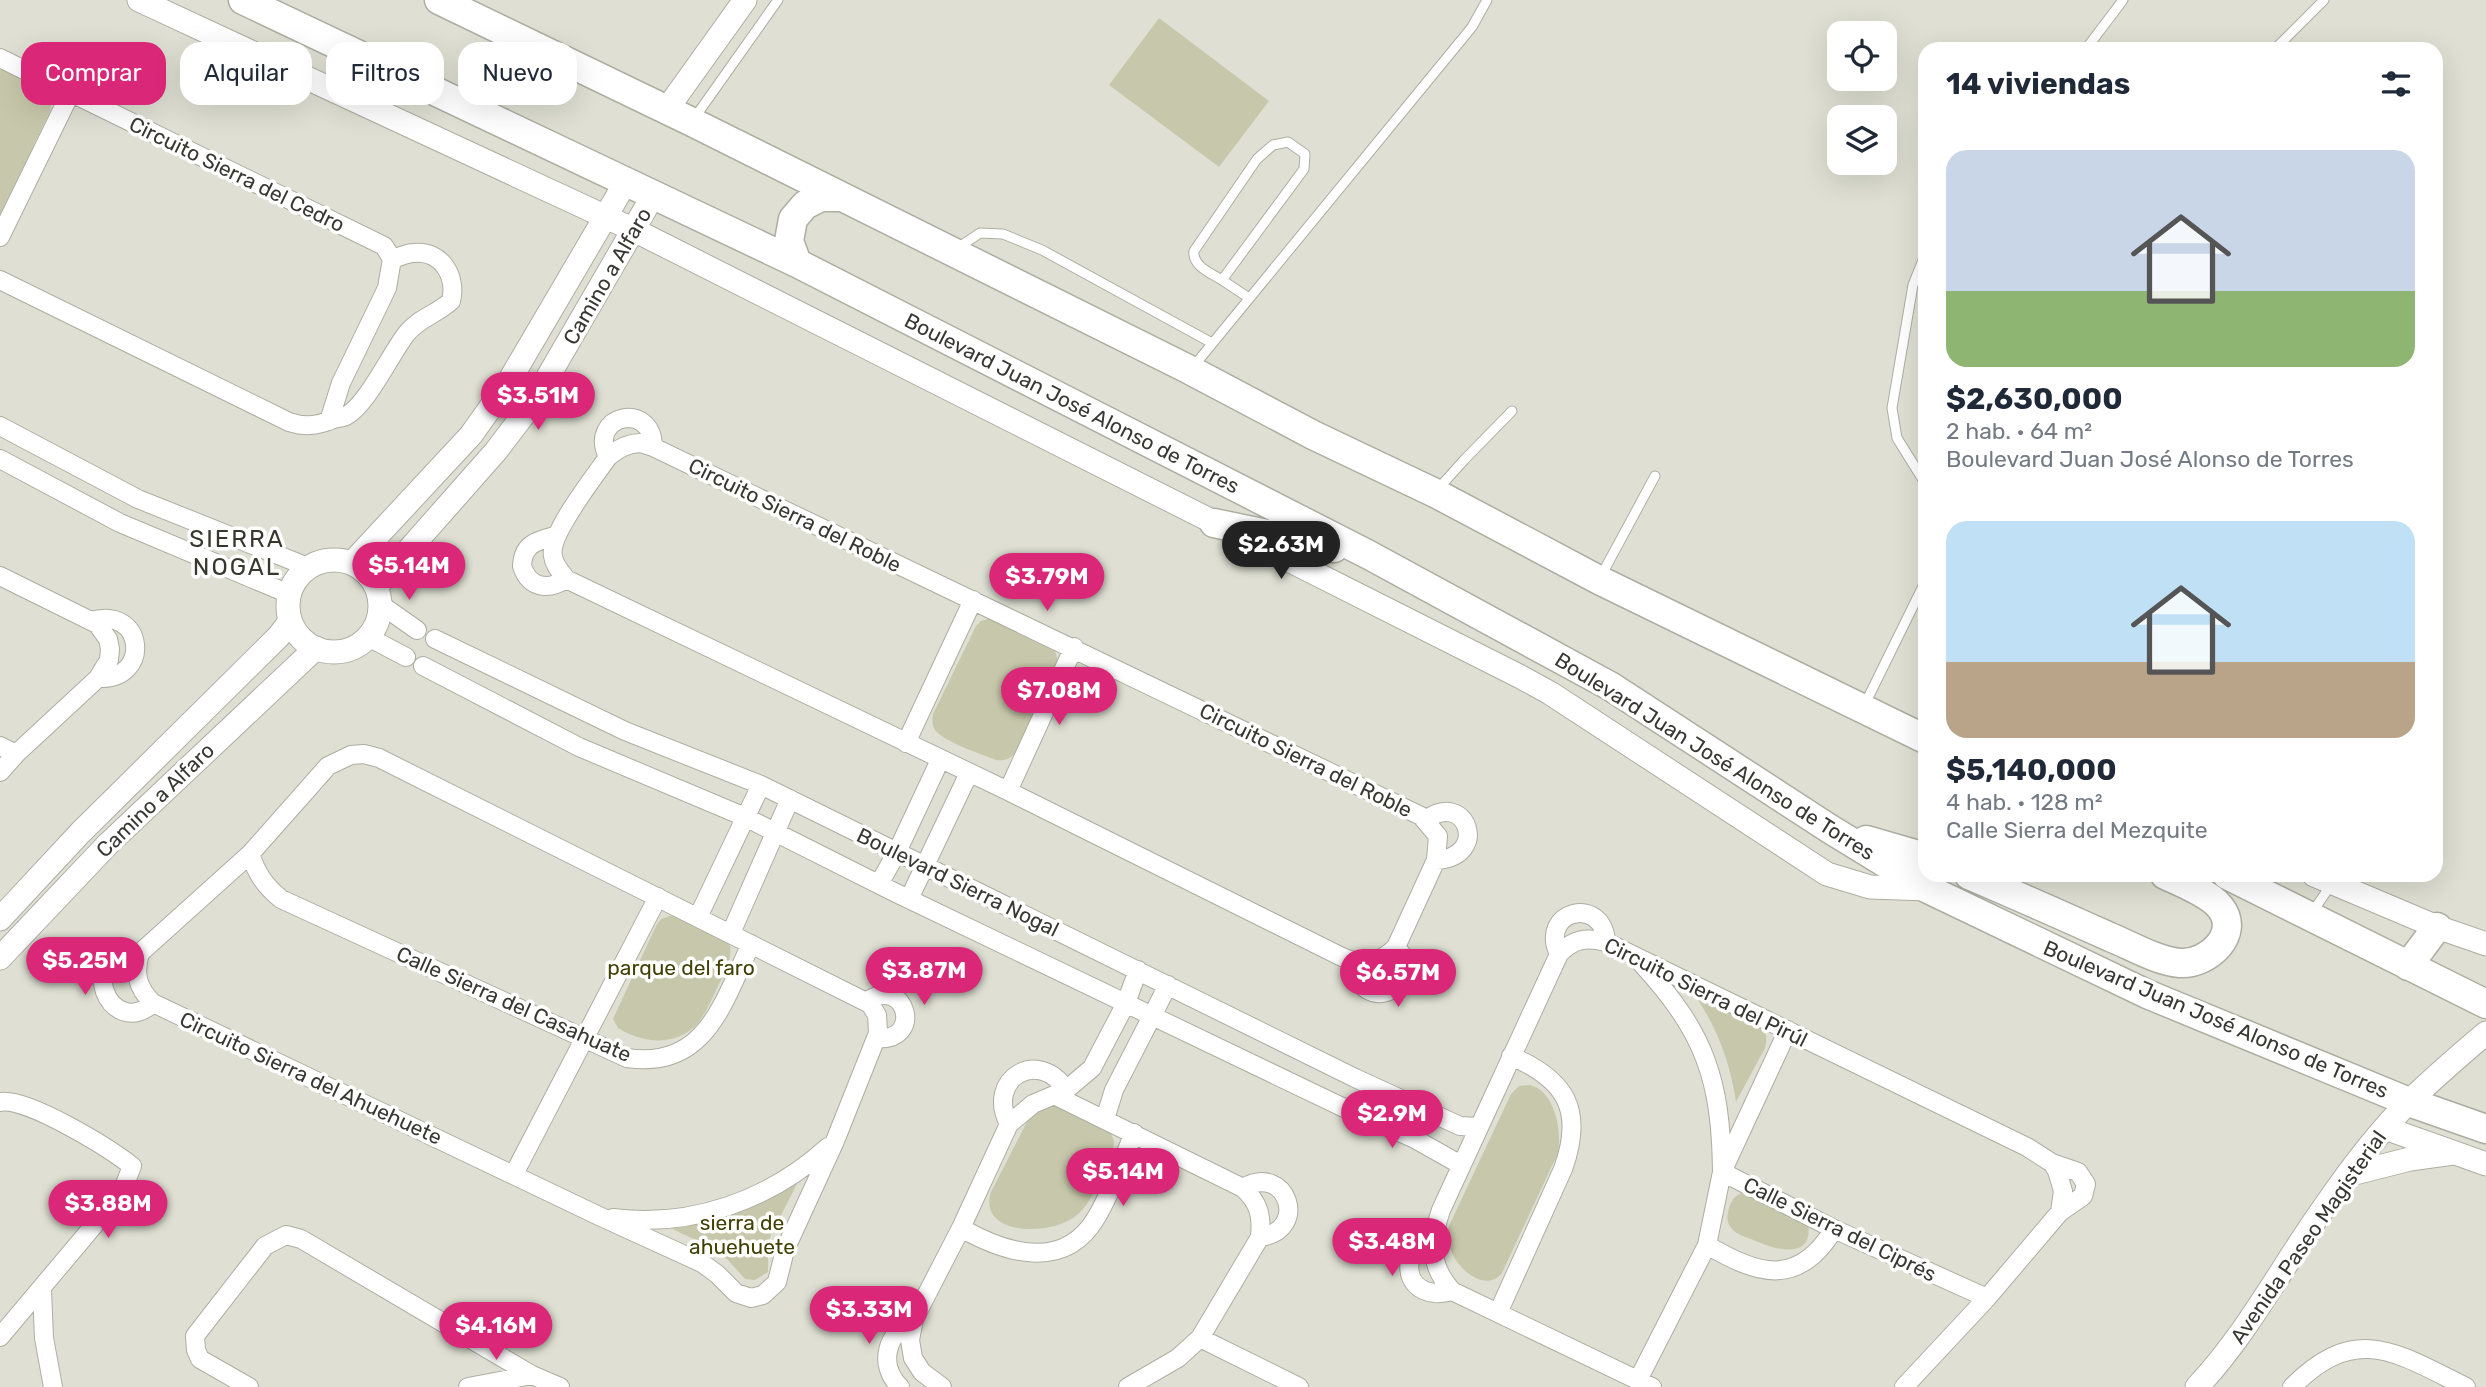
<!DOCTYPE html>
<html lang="es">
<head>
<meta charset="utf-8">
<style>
	:root { --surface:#fff; --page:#f2f2f3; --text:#1f2937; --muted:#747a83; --accent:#db2777 }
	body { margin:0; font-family:Rubik,sans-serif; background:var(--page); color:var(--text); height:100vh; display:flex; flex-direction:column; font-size:26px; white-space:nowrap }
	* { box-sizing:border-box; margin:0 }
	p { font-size:23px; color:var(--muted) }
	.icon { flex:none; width:38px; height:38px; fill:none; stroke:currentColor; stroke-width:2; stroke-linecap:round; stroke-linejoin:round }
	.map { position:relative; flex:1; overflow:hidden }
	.sheet { position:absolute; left:1918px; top:42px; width:525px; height:840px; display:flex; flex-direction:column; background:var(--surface); border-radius:21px; box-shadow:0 7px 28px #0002 }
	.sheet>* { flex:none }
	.top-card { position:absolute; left:21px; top:42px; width:665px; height:63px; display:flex; gap:14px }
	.buttons { position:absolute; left:1827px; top:21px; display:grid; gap:14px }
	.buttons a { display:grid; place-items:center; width:70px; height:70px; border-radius:14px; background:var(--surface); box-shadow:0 7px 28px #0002; font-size:35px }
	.price { position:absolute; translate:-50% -60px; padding:0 16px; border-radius:24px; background:var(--accent); color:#fff; font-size:23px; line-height:46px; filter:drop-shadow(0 2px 4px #0008) }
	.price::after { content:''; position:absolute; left:50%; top:42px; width:21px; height:16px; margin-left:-10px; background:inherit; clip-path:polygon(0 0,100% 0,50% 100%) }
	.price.on { background:#222; color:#fff }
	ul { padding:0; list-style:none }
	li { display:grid; align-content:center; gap:14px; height:371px; padding:0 28px }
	li span { display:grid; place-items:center; height:217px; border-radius:21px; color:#555 }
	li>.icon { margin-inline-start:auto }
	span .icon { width:126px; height:126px; fill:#fffc; stroke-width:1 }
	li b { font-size:30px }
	h2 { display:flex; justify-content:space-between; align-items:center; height:84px; padding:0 28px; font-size:30px }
	.pill { padding:0 24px; border-radius:21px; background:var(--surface); box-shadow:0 7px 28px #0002; font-size:24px; line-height:63px }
	.pill.on { background:var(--accent); color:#fff }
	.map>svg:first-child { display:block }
	.green { fill:#c7c8ab }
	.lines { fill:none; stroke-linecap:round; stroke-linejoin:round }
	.service-casing { stroke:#adaea2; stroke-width:11 }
	.minor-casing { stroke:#adaea2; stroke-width:20 }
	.tertiary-casing { stroke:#adaea2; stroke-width:25 }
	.primary-casing { stroke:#adaea2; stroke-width:31 }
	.service { stroke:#fff; stroke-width:9 }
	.minor { stroke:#fff; stroke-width:18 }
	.tertiary { stroke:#fff; stroke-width:23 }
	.primary { stroke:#fff; stroke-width:28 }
	.labels { text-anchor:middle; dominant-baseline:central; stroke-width:7; stroke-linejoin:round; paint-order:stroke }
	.street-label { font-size:21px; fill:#383833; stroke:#fff }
	.park-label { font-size:21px; fill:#424105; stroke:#fff }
	.quarter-label { font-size:24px; letter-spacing:2px; fill:#37372d; stroke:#fff }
</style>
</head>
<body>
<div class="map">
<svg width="2486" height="1387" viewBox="0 0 2486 1387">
	<rect width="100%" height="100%" fill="#dfe0d3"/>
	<path class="green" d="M1159,18L1269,101L1219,167L1109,85Z
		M6,69L50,91L52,102L50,111L0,216V70Z
		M992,618L1054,648L1058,660L1016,752C1011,759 1004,761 996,760C981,754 944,742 935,730C932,725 932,720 933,714L976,626L981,621Z
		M673,915L729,941C734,959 725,972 717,988C712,999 706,1012 699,1022C678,1047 643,1044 618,1028L613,1019L656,926L661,919Z
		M1694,994L1762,1027C1767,1034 1767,1040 1765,1048L1736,1102C1730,1062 1717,1027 1694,994Z
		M1530,1085C1555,1091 1562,1130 1558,1153L1502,1273C1487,1292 1461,1272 1453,1255C1449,1247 1448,1238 1448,1228L1511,1094L1519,1086Z
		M1053,1101L1109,1129L1114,1141L1113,1148C1103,1169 1095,1200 1077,1215C1051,1237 977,1236 991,1192L1032,1112Z
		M801,1176L771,1235L768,1245V1272L755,1280L745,1279L727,1259L710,1247L658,1222Z
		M1748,1192L1808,1224C1814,1263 1770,1248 1751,1239C1745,1237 1736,1234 1732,1229C1726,1223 1727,1216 1729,1208C1732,1198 1737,1193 1748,1192Z"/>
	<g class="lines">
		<defs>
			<path id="service" d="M2086,49L2123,0
				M2275,49L2324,0
				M693,120L778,0
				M956,249L980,233L1003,234L1042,250L1212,343
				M1925,255L1913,285L1892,408L1897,438L1925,483
				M1222,280C1211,273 1192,266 1194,251L1257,159L1273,145L1288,142L1305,154L1304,169L1222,280L1249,298
				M1193,367L1472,27L1487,0
				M1438,489L1465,459L1512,411
				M1601,576L1655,476
				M1864,706L1925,582
				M2311,914L2333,882"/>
			<path id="minor" d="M0,58L384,246L392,259L387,288L341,383L329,421
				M0,237L71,92
				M0,280L289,422C304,427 316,426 331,420C335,418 342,418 346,416C367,405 391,353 407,333C419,318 437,314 451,301C457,277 442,250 414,253C407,253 399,257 392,259
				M0,426L138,499L308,567
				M640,443L653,447L1421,816L1438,836L1436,860L1396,947C1379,964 1364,966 1342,957L1008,791L566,579C561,572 554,565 553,556C548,535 595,476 608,457C619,448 627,444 640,443Z
				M608,457C587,415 653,400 653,447
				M0,459L120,523L289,594
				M555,536C536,541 523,544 522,566C529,588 548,591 566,579
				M0,576L97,624L108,639L110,649L109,660L98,678L16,754L0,772
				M380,604L417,630
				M91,621C145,605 152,681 98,678
				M368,637L406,657
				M435,639L625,731L761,785L1355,1078L1460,1126L1478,1127
				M423,666L579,747L745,817L894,892L1340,1106L1413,1138L1461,1165
				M906,743L973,600
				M0,746L16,754
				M364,754L379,758L870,1004L877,1015L878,1033L835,1141L785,1250L777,1282L763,1295L751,1298L736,1293L717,1274L702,1263L599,1216L153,1003C137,988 134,973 140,953L250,854L328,766L351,755Z
				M1008,791L1074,647
				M1426,820C1466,789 1491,857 1436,860
				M250,854C257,874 265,886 281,899L627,1058C706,1070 723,1002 751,944
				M879,884L897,852L940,760
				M909,899L969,773
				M698,917L761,785
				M731,933L790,799
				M140,953C72,950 110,1042 153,1003
				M1559,954C1538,911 1603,894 1606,942
				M1354,962C1356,970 1357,977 1361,984C1376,1002 1399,991 1406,973L1403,956L1396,947
				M1642,964C1705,1033 1721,1079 1722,1172L1834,1229L1987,1298
				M867,1001C907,975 924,1043 876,1038
				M1054,1095L1243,1188C1259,1203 1262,1215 1260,1237L1200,1338L1178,1358L1128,1387
				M0,1102C27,1097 109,1148 132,1166L122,1192L0,1337
				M1105,1119L1114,1090L1168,985
				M1009,1124C985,1079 1039,1047 1066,1090
				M2052,1163L2078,1172L2086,1184L2083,1196L2060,1212
				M514,1174L658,897
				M1243,1188C1287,1162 1310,1231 1260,1237
				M613,1218C691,1228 770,1200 828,1147
				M961,1228C1005,1253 1064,1272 1096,1218C1112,1192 1122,1161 1134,1133
				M1433,1234C1402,1247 1400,1290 1435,1293C1441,1294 1447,1292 1452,1291
				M1707,1245C1758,1275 1798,1288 1834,1229
				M42,1290L44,1338L53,1387
				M1498,1313L1563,1169C1584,1111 1567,1080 1511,1056
				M1200,1338L1299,1387
				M1638,1380L1707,1245L1722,1172L1788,1030
				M249,1387L200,1359L196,1350L195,1336L265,1246L286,1235L301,1239L532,1375L560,1387
				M468,1387L532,1375
				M900,1387C877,1364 887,1333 914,1319
				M942,1387L922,1372L913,1358L910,1340L914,1319L961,1228L1009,1124L1033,1104L1066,1090L1092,1068L1126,1003L1138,970
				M1652,1387L1452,1291C1429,1265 1430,1242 1441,1210L1559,954C1573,939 1586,937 1606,942L2027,1147L2052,1163L2057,1171L2063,1191L2060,1212L1987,1298L1904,1387
				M2292,1387C2356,1322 2397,1353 2466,1387"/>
			<path id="tertiary" d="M139,0L634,230L1519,676L1550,693L1827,874L1870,887L1928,889
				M667,109L745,0
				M288 606a46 46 0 1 1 92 0a46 46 0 1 1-92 0Z
				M352,563L471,435L508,383L627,180
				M376,587L496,451L534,401L654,194
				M2314,875L2437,927L2486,944
				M0,919L80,833L279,636L290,621
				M0,958L108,844L316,648
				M2385,1128L2486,1164
				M2347,1175L2410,1159L2453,1153
				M2197,1387C2247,1334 2281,1268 2323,1209C2349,1171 2377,1133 2410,1101C2434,1077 2460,1055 2486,1033"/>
			<path id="primary" d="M243,0L797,263L1369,555L1610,686L1830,829L1928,889L2147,994L2409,1102L2486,1129
				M439,0L692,122L1190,370L1313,435L1435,493L1599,580L1925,739
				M797,263L789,241L793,219L805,205L821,197H839
				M1214,523L1334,548
				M1866,840L1925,857
				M1969,875C2016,895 2063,916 2110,937C2132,946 2157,961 2180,963C2207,965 2242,934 2220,907C2210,894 2181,882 2165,875
				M2227,875L2486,1004
				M2408,966L2437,927"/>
		</defs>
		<use href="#service" class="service-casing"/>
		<use href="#minor" class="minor-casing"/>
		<use href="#tertiary" class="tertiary-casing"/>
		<use href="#primary" class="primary-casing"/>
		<use href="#service" class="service"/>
		<use href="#minor" class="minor"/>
		<use href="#tertiary" class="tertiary"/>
		<use href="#primary" class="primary"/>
	</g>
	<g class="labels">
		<g class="street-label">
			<text transform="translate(237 174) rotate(26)">Circuito Sierra del Cedro</text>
			<text transform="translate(607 276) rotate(-60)">Camino a Alfaro</text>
			<text transform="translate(1072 403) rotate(27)">Boulevard Juan José Alonso de Torres</text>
			<text transform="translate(795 515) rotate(26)">Circuito Sierra del Roble</text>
			<text transform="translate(1715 756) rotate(32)">Boulevard Juan José Alonso de Torres</text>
			<text transform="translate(1306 760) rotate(26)">Circuito Sierra del Roble</text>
			<text transform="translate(155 800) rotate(-44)">Camino a Alfaro</text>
			<text transform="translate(958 882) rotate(26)">Boulevard Sierra Nogal</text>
			<text transform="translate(1706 992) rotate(26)">Circuito Sierra del Pirúl</text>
			<text transform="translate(514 1004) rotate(24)">Calle Sierra del Casahuate</text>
			<text transform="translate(2216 1019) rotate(23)">Boulevard Juan José Alonso de Torres</text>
			<text transform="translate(311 1078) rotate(25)">Circuito Sierra del Ahuehuete</text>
			<text transform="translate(1840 1229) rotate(26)">Calle Sierra del Ciprés</text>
			<text transform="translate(2308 1237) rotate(-55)">Avenida Paseo Magisterial</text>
		</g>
		<g class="park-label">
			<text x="681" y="967">parque del faro</text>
			<text x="742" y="1222">sierra de<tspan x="742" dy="24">ahuehuete</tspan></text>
		</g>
		<g class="quarter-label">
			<text x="237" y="539">SIERRA<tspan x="237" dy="28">NOGAL</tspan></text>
		</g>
	</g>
</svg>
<div class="buttons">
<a><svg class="icon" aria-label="locate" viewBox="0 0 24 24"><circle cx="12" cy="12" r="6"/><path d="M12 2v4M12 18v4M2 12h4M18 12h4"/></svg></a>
<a><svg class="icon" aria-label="layers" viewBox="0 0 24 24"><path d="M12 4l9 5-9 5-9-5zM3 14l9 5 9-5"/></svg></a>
</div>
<b class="price" style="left:538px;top:432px">$3.51M</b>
<b class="price on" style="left:1281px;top:581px">$2.63M</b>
<b class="price" style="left:409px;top:602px">$5.14M</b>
<b class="price" style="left:1047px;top:613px">$3.79M</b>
<b class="price" style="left:1059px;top:727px">$7.08M</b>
<b class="price" style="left:85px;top:997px">$5.25M</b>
<b class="price" style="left:924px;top:1007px">$3.87M</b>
<b class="price" style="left:1398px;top:1009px">$6.57M</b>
<b class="price" style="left:1392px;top:1150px">$2.9M</b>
<b class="price" style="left:1123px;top:1208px">$5.14M</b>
<b class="price" style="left:108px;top:1240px">$3.88M</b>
<b class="price" style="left:1392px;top:1278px">$3.48M</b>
<b class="price" style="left:869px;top:1346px">$3.33M</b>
<b class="price" style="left:496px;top:1362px">$4.16M</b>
<div class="top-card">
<a class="pill on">Comprar</a>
<a class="pill">Alquilar</a>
<a class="pill">Filtros</a>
<a class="pill">Nuevo</a>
</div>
<section class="sheet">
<h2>14 viviendas<svg class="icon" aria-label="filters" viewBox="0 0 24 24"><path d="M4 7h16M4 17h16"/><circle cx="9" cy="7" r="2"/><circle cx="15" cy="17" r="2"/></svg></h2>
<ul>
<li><span style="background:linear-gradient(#c9d6e8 65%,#8fb573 0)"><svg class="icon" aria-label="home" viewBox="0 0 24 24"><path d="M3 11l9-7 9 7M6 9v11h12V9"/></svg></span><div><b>$2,630,000</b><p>2 hab. · 64 m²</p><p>Boulevard Juan José Alonso de Torres</p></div></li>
<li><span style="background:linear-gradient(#bfe0f5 65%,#b9a48a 0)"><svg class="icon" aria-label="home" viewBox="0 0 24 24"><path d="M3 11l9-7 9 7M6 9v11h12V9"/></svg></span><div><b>$5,140,000</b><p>4 hab. · 128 m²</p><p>Calle Sierra del Mezquite</p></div></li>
</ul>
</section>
</div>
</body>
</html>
